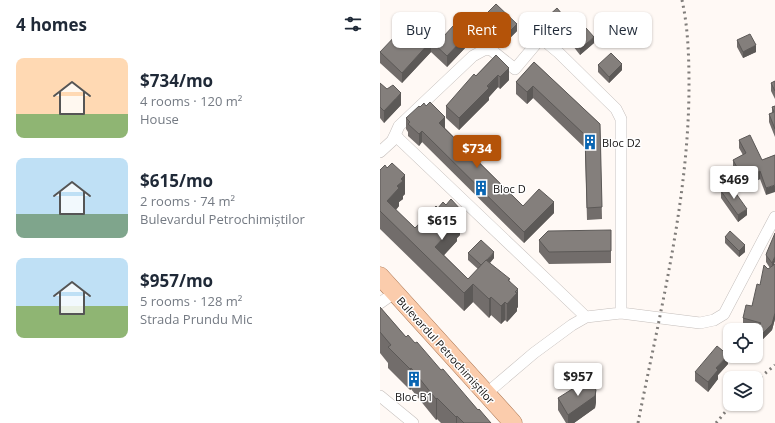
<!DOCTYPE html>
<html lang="en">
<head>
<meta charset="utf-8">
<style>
	:root { --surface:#fff; --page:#f2f2f3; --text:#1f2937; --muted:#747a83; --accent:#b45309 }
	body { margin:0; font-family:"Open Sans",sans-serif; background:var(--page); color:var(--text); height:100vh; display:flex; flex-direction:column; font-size:15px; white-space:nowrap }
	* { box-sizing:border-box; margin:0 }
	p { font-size:13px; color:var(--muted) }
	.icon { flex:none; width:22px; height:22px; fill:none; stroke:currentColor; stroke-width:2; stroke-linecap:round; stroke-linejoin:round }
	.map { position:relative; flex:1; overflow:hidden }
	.drawer { display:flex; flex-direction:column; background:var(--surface); width:380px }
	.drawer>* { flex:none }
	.guide { position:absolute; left:12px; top:12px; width:323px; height:36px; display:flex; gap:8px }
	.tools { position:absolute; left:343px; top:323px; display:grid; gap:8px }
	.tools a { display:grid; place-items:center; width:40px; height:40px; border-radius:8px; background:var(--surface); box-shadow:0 1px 3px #0004; font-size:20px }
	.price { position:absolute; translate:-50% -34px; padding:0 9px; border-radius:4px; background:#fff; color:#222; font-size:13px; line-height:26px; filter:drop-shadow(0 1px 2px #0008) }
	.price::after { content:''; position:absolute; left:50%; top:24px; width:12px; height:9px; margin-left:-6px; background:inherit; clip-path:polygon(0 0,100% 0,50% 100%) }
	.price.selected { background:var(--accent); color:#fff }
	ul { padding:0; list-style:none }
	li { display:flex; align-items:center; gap:12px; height:100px; padding:0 16px }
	li span { display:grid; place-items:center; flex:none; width:112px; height:80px; border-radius:8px; color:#555 }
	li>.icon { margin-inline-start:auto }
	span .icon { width:48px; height:48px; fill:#fffc; stroke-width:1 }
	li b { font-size:17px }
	h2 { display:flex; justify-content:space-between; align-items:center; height:48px; padding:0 16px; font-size:17px }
	.pill { padding:0 14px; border-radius:8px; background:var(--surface); box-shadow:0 1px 3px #0004; font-size:14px; line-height:36px }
	.pill.selected { background:var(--accent); color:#fff }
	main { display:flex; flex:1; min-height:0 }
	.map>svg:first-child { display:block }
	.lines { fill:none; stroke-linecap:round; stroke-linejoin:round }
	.minor-casing { stroke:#c5bfbc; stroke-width:12 }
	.primary-casing { stroke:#a97552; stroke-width:19 }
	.minor { stroke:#fff; stroke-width:11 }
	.primary { stroke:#fbccac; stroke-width:18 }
	.rail { stroke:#807d7a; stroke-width:3; stroke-dasharray:2 4; stroke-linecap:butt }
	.wall { fill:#726d6b }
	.shaded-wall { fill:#5c5957 }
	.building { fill:#847f7c; stroke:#5c5957 }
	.labels { text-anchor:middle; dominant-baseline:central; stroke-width:3; stroke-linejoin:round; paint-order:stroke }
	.poi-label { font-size:11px; fill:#151312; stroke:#fff; text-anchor:start }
	.street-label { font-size:11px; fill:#151312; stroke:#fff }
</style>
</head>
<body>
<main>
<section class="drawer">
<h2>4 homes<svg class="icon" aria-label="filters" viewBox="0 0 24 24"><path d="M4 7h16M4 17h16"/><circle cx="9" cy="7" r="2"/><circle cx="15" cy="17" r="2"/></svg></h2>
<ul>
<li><span style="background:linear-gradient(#ffd9b3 70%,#8fb573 0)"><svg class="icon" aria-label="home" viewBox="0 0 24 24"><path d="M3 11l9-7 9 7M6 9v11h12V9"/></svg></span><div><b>$734/mo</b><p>4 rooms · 120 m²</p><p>House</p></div></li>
<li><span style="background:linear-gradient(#bfe0f5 70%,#7fa58c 0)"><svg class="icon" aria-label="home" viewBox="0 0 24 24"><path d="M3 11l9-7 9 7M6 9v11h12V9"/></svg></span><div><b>$615/mo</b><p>2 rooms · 74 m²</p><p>Bulevardul Petrochimiștilor</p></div></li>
<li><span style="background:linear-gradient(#bfe0f5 60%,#8fb573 0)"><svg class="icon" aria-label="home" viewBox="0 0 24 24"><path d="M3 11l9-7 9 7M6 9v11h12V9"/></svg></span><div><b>$957/mo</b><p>5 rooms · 128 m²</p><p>Strada Prundu Mic</p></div></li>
</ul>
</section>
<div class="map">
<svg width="395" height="423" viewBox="0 0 395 423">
	<rect width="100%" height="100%" fill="#fff9f5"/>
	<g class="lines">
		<defs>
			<path id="minor" d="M15,135L19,126L93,56L104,50L110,49L135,69L161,38L179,53L236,109L241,119V313
				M0,152L12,141L15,135L20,140L206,317
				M0,303L14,293
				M107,393L154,353L192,325L206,317L241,313L320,323L334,320L344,314L395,217
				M0,396L33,423"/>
			<path id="primary" d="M0,276L133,423"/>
		</defs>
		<use href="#minor" class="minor-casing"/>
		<use href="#primary" class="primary-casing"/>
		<use href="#minor" class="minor"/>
		<use href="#primary" class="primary"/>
		<path class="rail" d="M376,381L395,365
			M258,423C280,311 309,199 309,85C309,57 308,27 302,0
			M336,423L352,404"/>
	</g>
	<path class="wall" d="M105,15L137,31L126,42L105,21Z
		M165,19L187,27L175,37L165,25Z
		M63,37L86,47L67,67L51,52L22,83L0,63V52Z
		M193,40L214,43L200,55L193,46Z
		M357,40L376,52L363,58L357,47Z
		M116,55L129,80L120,89L118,87L109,97V100L79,130L66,118V106Z
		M154,62L220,124L222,219L207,220L205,148L153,98L147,104L136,94V82Z
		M218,65L242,70L229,83L218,72Z
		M395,81V99L391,91V83Z
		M0,83L21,105L4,123L0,118Z
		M395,106V137L389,122V114L392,113V107Z
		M26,118L65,128L143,206L174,213L144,243L42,142L39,146L28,136V132L26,129Z
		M359,140L382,160L395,155L386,195L380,179L364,188L353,168V160L363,155L359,148Z
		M0,170L25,194L23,196V199L19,202V206L16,210L35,228H81L80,229V235L77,238V241L64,255L88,279L98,269L88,260V253L114,258L110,263L130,281L138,307L137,308V311L127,322L125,320L121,324L111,315L109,318L93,302L84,311L0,229Z
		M341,191L367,215L358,222L341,198Z
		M231,230V263L169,264L159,252V240Z
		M345,237L365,252L359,257L345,243Z
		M386,255L394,264H395V319L392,330L378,344L376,343V328L363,324V318L372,306L380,285L388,269L390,268L386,262Z
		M0,307L26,337L61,370L98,410L111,423H61L57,419L56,420L31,389L30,390L8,368V363L0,353Z
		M348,364L338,375V379L328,392L315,381V372Z
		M178,398L216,402L215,408L194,423H186L178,410Z"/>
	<path class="shaded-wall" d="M187,20V27L175,37V31Z
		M137,24V31L126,42V35Z
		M86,36V47L67,67V56Z
		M214,37V43L200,55V49Z
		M51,41V52L22,83V73Z
		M376,45V52L363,58V52Z
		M242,64V70L229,83V77Z
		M129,68V80L120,89V77Z
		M118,75V87L109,97V100L79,130V118Z
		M153,86V98L147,104V92Z
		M21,93V105L4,123V111Z
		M65,117V128L59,135V123Z
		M42,131V142L39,146V134Z
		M380,171V179L364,188V180Z
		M25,175V194L23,196V199L19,202V206L7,219V201L17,186L21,179Z
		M395,185V192L386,195V188Z
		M174,202V213L144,243V232Z
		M367,209V215L358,222V215Z
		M81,210V228L80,229V235L77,238V241L55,265V247L75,222L77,214Z
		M365,245V252L359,257V251Z
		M114,252V258L102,272V266Z
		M395,256V262L392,270V263Z
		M93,284V302L84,311V293Z
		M138,289V307L137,308V311L127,322V304Z
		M111,297V315L109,318V299Z
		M125,302V320L121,324V306Z
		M395,313V319L392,330L378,344V338Z
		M348,355V364L338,375V379L328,392V382L336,368Z
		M31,368V389L30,390V369Z
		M216,390V402L215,408L194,423H188V415Z
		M57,398V419L56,420V399Z
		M77,416V423H76V417Z"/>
	<path class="building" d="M116,4L137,24L126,35L105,15Z
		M177,8L187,20L175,31L165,19Z
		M38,12L63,37L74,25L86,36L67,56L51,41L22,73L0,52Z
		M206,28L214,37L200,49L193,40Z
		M370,34L376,45L363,52L357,40Z
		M231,53L242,64L229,77L218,65Z
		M116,55L129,68L120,77L118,75L107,86L109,88L79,118L66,106L94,74L96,76Z
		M154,62L220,124L222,207L207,208L205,135L153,86L147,92L136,82Z
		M395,81V91L391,83Z
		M0,83L7,89L13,85L21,93L4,111L0,107Z
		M50,102L65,117L59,123L143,206L159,189L174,202L144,232L42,131L39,134L28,124L30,122L26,118L39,106L40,107L44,103L46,106Z
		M395,106V129L389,114L394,112L392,107Z
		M370,135L382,160L395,155V185L386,188L380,171L364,180L353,160L366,153L359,140Z
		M12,163L25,175L21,179L23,181L17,186L19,188L7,201L35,228L56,206L58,208L63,202L66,205L71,199L81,210L77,214L80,217L75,222L77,223L55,247L88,279L106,260L130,279L128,280L138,289L135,292L137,293L127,304L125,302L121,306L111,297L109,299L93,284L84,293L0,211V170L5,165L7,168Z
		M350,185L367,209L358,215L341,191Z
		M231,230V251L169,252L159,240L168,231Z
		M350,231L365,245L359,251L345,237Z
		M395,233V256L392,263L386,255L387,252Z
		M101,240L114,252L107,260H106L101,265L88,253Z
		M395,264V313L392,324L378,338L376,337V330H374L381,323L363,318L366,305L372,306L377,284L380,285L384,265L388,269Z
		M0,307L26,337L28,335L35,343L37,342L61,370L63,369L98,410L99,409L111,423H84L77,416L76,417L57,398L56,399L31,368L30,369L8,347L11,345L0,332Z
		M337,346L348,355L336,368L338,370L328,382L315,372Z
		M205,381L211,382L216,390L215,396L188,415L178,398Z"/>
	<defs>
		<symbol id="building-bare" viewBox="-9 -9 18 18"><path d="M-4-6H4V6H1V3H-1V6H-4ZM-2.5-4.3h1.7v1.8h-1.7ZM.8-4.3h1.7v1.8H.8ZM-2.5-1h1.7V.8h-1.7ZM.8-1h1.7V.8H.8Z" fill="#0965b2" stroke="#fff" stroke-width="2.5" paint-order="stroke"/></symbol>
	</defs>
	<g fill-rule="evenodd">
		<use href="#building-bare" x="199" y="131" width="22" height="22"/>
		<use href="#building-bare" x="90" y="177" width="22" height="22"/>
		<use href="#building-bare" x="23" y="368" width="22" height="22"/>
	</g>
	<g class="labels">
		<g class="poi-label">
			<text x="222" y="142">Bloc D2</text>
			<text x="113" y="188">Bloc D</text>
			<text x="34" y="396" text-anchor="middle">Bloc B1</text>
		</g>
		<g class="street-label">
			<text transform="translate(66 350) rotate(48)">Bulevardul Petrochimiștilor</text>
		</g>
	</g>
</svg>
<div class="tools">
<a><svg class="icon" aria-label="locate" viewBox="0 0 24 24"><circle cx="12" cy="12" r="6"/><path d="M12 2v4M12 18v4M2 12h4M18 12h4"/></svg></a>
<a><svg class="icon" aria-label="layers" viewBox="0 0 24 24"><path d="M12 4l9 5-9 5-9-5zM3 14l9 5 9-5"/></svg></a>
</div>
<b class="price selected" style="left:97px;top:169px">$734</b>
<b class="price" style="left:354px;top:200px">$469</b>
<b class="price" style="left:62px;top:241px">$615</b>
<b class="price" style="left:198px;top:397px">$957</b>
<div class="guide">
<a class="pill">Buy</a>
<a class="pill selected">Rent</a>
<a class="pill">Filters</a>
<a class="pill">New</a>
</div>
</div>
</main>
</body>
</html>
